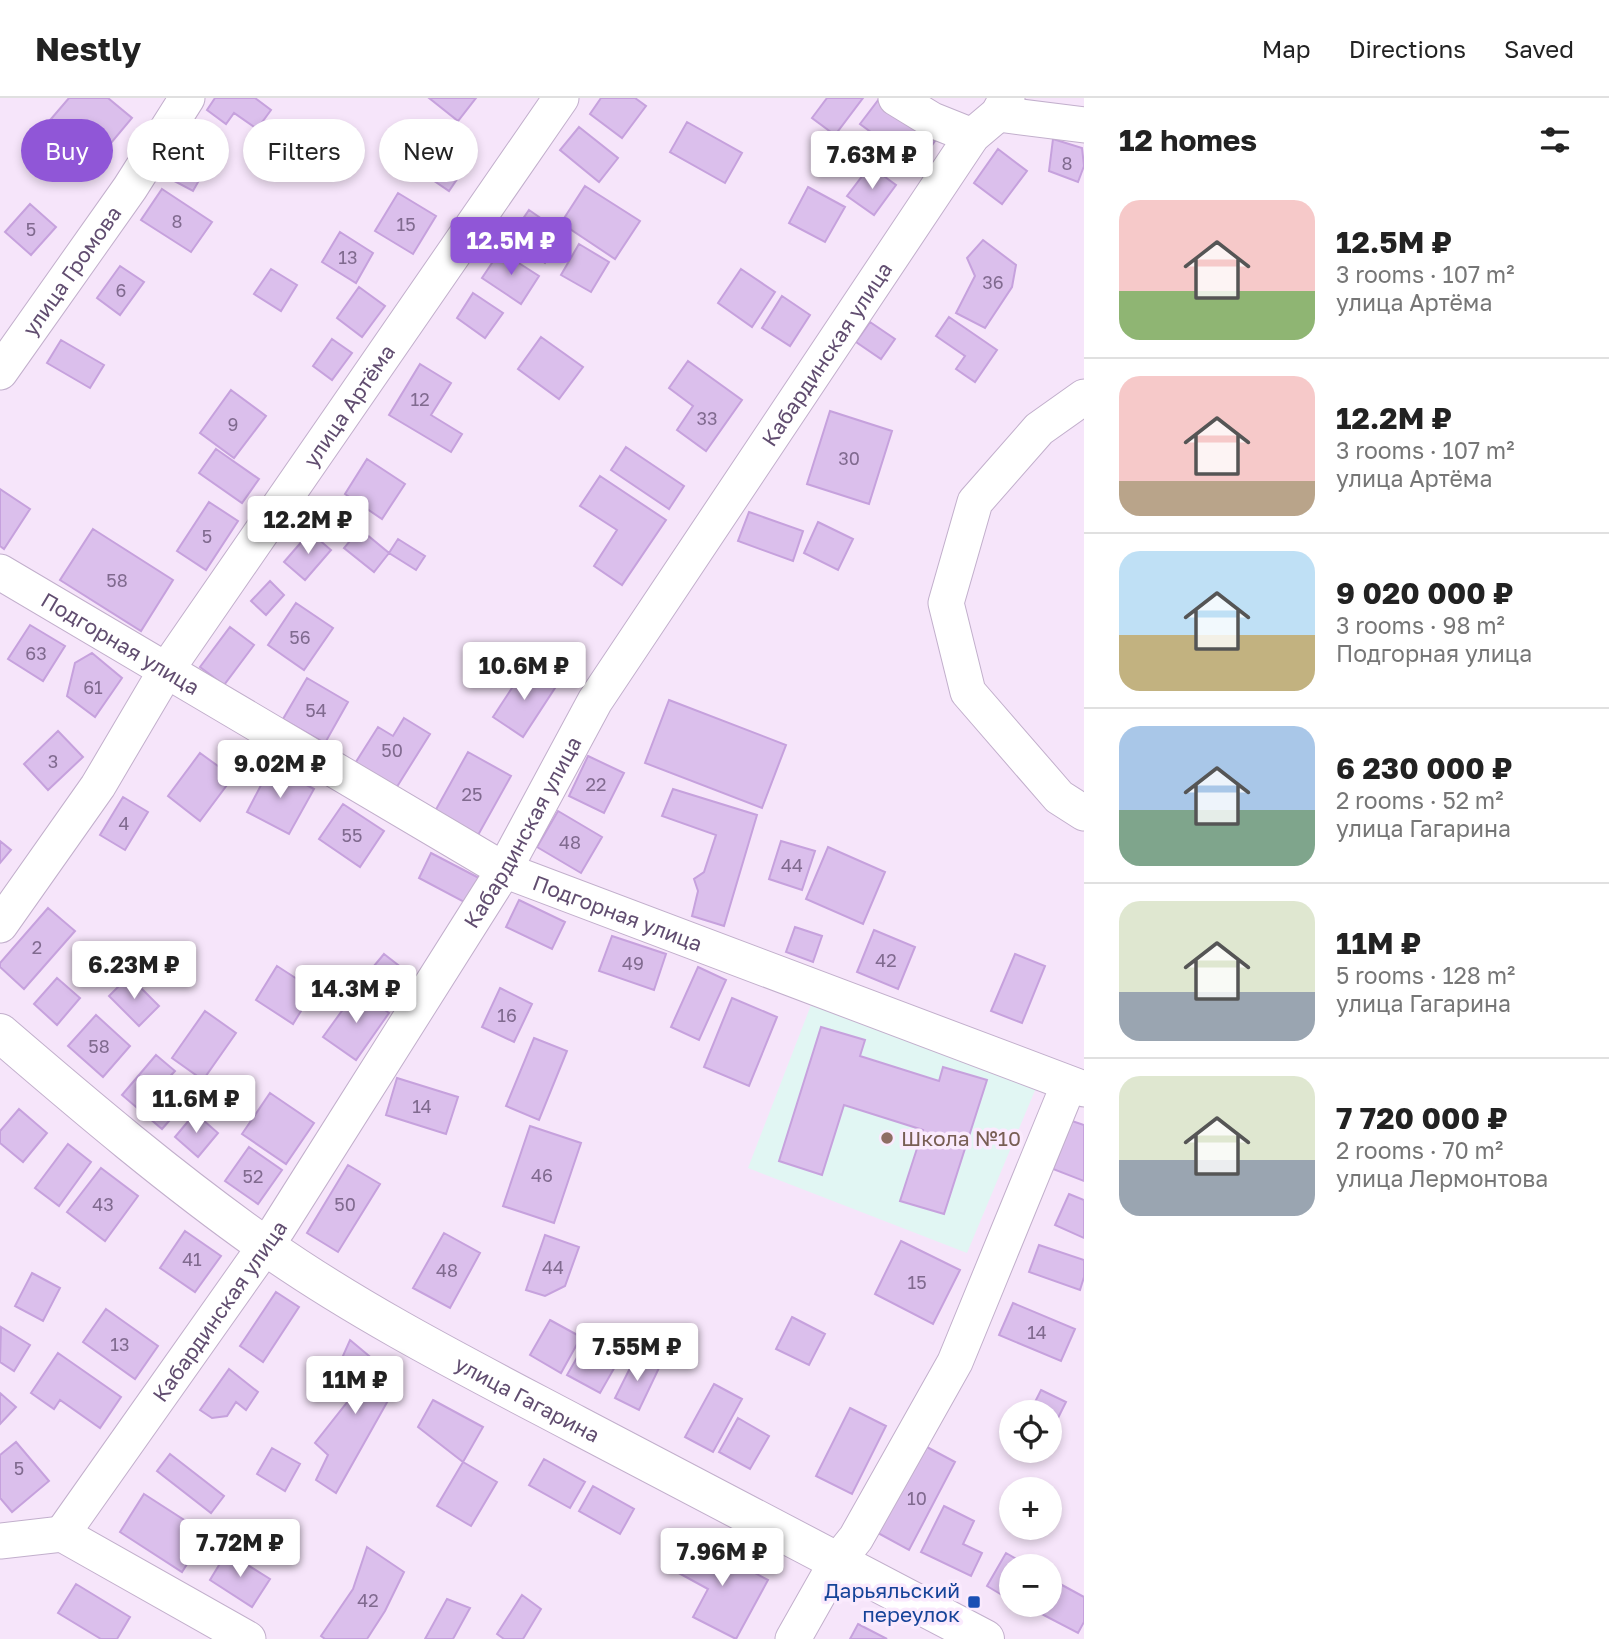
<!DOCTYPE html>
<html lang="en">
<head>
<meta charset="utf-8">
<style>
	:root { --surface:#fff; --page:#f6f6f6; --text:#222; --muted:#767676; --line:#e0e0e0; --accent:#9056d7 }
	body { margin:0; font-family:"Golos Text",sans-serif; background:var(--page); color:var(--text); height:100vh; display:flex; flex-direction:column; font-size:26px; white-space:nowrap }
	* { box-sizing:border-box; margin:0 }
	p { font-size:23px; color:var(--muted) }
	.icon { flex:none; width:38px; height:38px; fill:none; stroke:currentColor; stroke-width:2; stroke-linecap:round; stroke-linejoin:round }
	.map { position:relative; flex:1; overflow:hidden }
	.drawer { display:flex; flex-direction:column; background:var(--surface); width:525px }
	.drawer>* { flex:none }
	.banner { position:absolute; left:21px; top:21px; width:665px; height:63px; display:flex; gap:14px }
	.buttons { position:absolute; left:999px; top:1302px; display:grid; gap:14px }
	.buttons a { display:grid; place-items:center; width:63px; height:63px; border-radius:50%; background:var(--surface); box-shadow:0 4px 10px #0003; font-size:35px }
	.price { position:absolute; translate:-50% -60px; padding:0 16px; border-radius:7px; background:#fff; color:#222; font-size:23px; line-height:46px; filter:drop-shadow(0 2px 4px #0008) }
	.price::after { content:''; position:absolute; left:50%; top:42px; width:21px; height:16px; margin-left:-10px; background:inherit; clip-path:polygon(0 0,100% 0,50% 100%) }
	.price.active { background:var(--accent); color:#fff }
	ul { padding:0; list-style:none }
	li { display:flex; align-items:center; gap:21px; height:175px; padding:0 35px }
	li+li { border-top:2px solid var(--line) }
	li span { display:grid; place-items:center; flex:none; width:196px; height:140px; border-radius:21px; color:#555 }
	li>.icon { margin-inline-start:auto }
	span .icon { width:84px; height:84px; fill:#fffc; stroke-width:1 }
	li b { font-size:30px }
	h2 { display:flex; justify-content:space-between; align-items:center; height:84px; padding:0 35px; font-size:30px }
	.tag { padding:0 24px; border-radius:32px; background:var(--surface); box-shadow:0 4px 10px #0003; font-size:24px; line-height:63px }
	.tag.active { background:var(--accent); color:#fff }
	header { display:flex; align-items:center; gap:42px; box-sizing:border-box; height:98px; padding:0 35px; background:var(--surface); border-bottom:2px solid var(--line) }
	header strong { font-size:33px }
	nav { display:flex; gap:38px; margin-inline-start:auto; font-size:24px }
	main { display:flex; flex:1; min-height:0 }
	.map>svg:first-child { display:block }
	.education { fill:#e1f6f3 }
	.building { fill:#dbbfec; stroke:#c6a1dd; stroke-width:2 }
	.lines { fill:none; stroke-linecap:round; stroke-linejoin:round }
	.minor-casing { stroke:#c2afcc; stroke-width:37 }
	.tertiary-casing { stroke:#c2afcc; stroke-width:40 }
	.minor { stroke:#fff; stroke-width:35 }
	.tertiary { stroke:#fff; stroke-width:38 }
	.education-dot { fill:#8d6e63; stroke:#faeafd; stroke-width:2.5 }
	.transit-dot { fill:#1a4fb4; stroke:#faeafd; stroke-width:2.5 }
	.labels { text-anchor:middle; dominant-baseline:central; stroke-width:7; stroke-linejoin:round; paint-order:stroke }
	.number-label { font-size:18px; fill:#806a8f }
	.street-label { font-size:21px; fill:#614d70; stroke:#faeafd }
	.education-label { font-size:21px; fill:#785e54; stroke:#faeafd; text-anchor:start }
	.transit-label { font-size:21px; fill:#164399; stroke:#faeafd; text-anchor:end }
</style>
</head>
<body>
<header>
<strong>Nestly</strong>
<nav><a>Map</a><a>Directions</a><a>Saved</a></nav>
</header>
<main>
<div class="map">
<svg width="1084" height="1541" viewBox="0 0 1084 1541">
	<rect width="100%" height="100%" fill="#f6e5fa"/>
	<path class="education" d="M811,907L1036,990L967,1155L748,1070Z"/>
	<path class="building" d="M69,0H108L132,20L80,82L33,42Z
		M215,0H255L271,12L257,31L234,15L226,26L207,12Z
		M429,0H476L458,23Z
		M601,0H635L646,8L622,40L590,16Z
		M827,0H863L835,37L812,20Z
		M879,1L935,43L917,68L860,26Z
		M687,24L742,55L725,85L670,54Z
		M579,29L618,60L599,84L560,52Z
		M435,33L472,59L449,93L411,67Z
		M1053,41L1082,50L1084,68L1078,84L1049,73Z
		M179,46L210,63L193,93L163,77Z
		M998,51L1027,73L1002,106L974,85Z
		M870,68L896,87L874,117L847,98Z
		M585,88L640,123L615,161L561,125Z
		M808,89L845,109L825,144L789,125Z
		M162,91L212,124L191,154L141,122Z
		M398,95L436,118L413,156L375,133Z
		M30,106L56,129L31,157L5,134Z
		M529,112L565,137L545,165L509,141Z
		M340,134L373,155L356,185L322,164Z
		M983,142L1016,167L1012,189L985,230L956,215L975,178L967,160Z
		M579,146L609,164L591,194L561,177Z
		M500,153L539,178L521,206L482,180Z
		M120,168L144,184L120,217L97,200Z
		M271,171L297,187L281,213L254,196Z
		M741,171L775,194L752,229L718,205Z
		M359,189L385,208L362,239L337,220Z
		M473,195L503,215L485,240L457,220Z
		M782,198L810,217L790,248L762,230Z
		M949,219L997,252L975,284L956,271L965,258L936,238Z
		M870,224L895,241L881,261L856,244Z
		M541,239L583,269L559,301L518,271Z
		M332,241L352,255L332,282L313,268Z
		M61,242L104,267L90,290L47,265Z
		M688,263L742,302L706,353L677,332L693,308L669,290Z
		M420,266L451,285L431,317L462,336L451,354L389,317Z
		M231,292L266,318L234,360L200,335Z
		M830,313L892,333L869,406L807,386Z
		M626,349L684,388L669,411L611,372Z
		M216,351L259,381L242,405L199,375Z
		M367,361L405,386L382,421L345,396Z
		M600,378L666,422L622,487L594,468L617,432L580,408Z
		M0,391L30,411L4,451L0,448Z
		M209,404L238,423L206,472L177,453Z
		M749,414L803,433L793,463L738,443Z
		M818,424L853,441L838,472L804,455Z
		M93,431L173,482L141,533L60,482Z
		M360,431L389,455L374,474L344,450Z
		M310,434L331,452L305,482L284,464Z
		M398,441L425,458L416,472L389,455Z
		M270,483L284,497L266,517L251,503Z
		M296,505L333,530L304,572L268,547Z
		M30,527L65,548L43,583L8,561Z
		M230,529L254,547L224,587L200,569Z
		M92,555L122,580L95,619L67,598L75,565Z
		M525,570L555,590L523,639L493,619Z
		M307,580L348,604L325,645L283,621Z
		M669,602L786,647L762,710L645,665Z
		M404,620L430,636L395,692L354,667L378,629L393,638Z
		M58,633L83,659L48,692L24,666Z
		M468,654L511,678L477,739L434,715Z
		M200,655L233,679L200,723L168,698Z
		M588,658L624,675L604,715L569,698Z
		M271,668L314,691L289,736L247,714Z
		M673,691L757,717L724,828L692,818L698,793L694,781L704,774L716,737L662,718Z
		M123,699L148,714L125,752L100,737Z
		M343,706L384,733L360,769L319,741Z
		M558,713L602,739L581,775L537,749Z
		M0,743L11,752L0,765Z
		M781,743L815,753L802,792L769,781Z
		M828,749L885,774L863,826L806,801Z
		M431,755L479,780L466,805L419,780Z
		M519,802L565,824L552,851L506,829Z
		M48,810L75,833L24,891L0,869V865Z
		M795,829L822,838L813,864L786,854Z
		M874,832L915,849L898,891L857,874Z
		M612,838L666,856L654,892L599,873Z
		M384,856L416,881L395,907L363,881Z
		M1015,856L1045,868L1022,925L991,913Z
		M277,868L314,892L293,926L256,902Z
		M698,869L726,882L699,942L671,929Z
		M129,878L159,908L139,928L109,898Z
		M57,880L80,900L57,927L34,906Z
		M500,890L532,906L514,944L482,929Z
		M357,892L389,915L356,962L323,939Z
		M732,900L777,919L749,988L704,969Z
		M205,913L236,935L203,982L172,960Z
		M96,917L130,948L103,979L68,948Z
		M821,929L865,942L860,958L939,983L943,969L987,982L944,1116L900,1103L923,1032L844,1007L822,1077L779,1063Z
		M534,940L567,953L539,1022L506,1008Z
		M156,957L175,973L161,988L183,1007L162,1031L122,997Z
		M397,980L458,999L446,1036L386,1017Z
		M270,995L314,1025L286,1066L242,1036Z
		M19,1011L47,1035L23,1064L0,1045V1033Z
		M195,1015L218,1035L198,1059L175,1039Z
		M1072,1023L1084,1027V1083L1053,1071Z
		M530,1028L581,1045L554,1125L503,1108Z
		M68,1046L91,1064L59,1108L35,1090Z
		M249,1049L282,1072L258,1106L225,1083Z
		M348,1067L380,1086L338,1154L307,1135Z
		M101,1070L138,1098L105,1143L67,1114Z
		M1069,1096L1084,1102V1140L1055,1127Z
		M185,1133L221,1158L195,1194L160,1170Z
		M444,1135L480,1155L450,1210L413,1190Z
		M545,1137L579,1149L565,1188L545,1198L526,1192Z
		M901,1143L960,1172L933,1226L875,1196Z
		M1039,1147L1084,1162V1179L1080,1192L1029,1174Z
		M32,1175L60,1190L43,1223L15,1208Z
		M276,1194L299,1209L263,1264L240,1248Z
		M1013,1205L1075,1231L1061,1263L999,1237Z
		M106,1211L158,1248L135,1281L83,1244Z
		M792,1219L825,1236L809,1267L776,1251Z
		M550,1222L581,1239L561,1275L530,1257Z
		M1,1229L30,1247L14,1273L0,1264Z
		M350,1242L399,1283L336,1395L316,1382L328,1357L315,1345L348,1303L351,1272L342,1260Z
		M587,1242L620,1260L600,1295L567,1277Z
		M58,1255L121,1299L100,1330L60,1302L54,1311L31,1295Z
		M636,1258L659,1270L639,1312L615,1300Z
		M229,1271L258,1294L246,1312L236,1304L227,1318L212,1320L200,1312Z
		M714,1286L742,1301L713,1354L685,1339Z
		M1041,1292L1066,1304L1050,1336V1314H1030Z
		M0,1295L16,1309L0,1326Z
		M433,1302L483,1329L463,1364L418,1329Z
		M850,1310L886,1328L852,1396L816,1378Z
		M738,1320L769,1338L750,1371L719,1354Z
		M16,1344L49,1383L12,1414L0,1400V1357Z
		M925,1348L955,1364L909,1452L878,1435Z
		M272,1350L300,1366L285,1393L257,1376Z
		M170,1356L224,1398L211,1415L157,1373Z
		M544,1361L585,1384L570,1410L529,1387Z
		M463,1364L497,1384L471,1428L437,1408Z
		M593,1388L634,1411L620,1436L579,1413Z
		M144,1396L206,1436L182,1474L120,1434Z
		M944,1408L974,1423L963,1446L982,1455L971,1478L921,1454Z
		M692,1441L768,1482L736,1541L693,1519L708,1491L675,1473Z
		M367,1449L404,1474L385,1513L367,1541H325L321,1538L353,1491Z
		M227,1454L270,1481L252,1509L210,1482Z
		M1006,1455L1029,1468H1012V1503L987,1488Z
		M1051,1481L1084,1499V1524L1078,1535L1034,1512L1037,1507H1050Z
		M76,1486L130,1519L117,1541H101L58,1515Z
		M522,1497L541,1511L523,1541H504L497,1536Z
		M447,1501L470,1510L453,1541H425Z
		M858,1526L887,1541H850Z"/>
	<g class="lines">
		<defs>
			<g id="minor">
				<path d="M896,0L932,22L972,38"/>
				<path d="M998,16L1084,27"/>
				<path id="s1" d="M0,274L130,90L187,0"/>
				<path d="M1084,299L1039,331L975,404L946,505L968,594L1059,699L1084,715"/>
				<path id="s2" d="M0,474L504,772L1084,991"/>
				<path id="s3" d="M0,827L98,688L167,571L561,0"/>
				<path id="s4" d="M62,1436L278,1130L504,772L595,603L972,38L998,16L1007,0"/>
				<path d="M62,1436L248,1541"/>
				<path d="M0,1443L62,1436"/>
				<path d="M793,1541L836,1465L856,1440L955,1264L1069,986"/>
			</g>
			<g id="tertiary">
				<path id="s5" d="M0,935C86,1009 172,1082 264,1147C362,1216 471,1271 577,1327C713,1399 849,1471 985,1541"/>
			</g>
		</defs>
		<use href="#minor" class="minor-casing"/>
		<use href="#tertiary" class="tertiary-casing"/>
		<use href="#minor" class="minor"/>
		<use href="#tertiary" class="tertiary"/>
	</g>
	<circle class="education-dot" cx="887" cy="1040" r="7"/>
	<rect class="transit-dot" x="967" y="1497" width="14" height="14" rx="3.5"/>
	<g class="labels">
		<g class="number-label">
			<text x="1067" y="65">8</text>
			<text x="177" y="123">8</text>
			<text x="406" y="126">15</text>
			<text x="31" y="131">5</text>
			<text x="348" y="159">13</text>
			<text x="993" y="184">36</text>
			<text x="121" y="192">6</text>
			<text x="420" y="301">12</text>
			<text x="707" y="320">33</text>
			<text x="233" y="326">9</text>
			<text x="849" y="360">30</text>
			<text x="207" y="438">5</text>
			<text x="117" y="482">58</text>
			<text x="300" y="539">56</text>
			<text x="36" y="555">63</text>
			<text x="93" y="589">61</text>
			<text x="316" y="612">54</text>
			<text x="392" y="652">50</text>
			<text x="53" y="663">3</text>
			<text x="596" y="686">22</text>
			<text x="472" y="696">25</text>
			<text x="124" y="725">4</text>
			<text x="352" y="737">55</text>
			<text x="570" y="744">48</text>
			<text x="792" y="767">44</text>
			<text x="37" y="849">2</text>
			<text x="886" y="862">42</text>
			<text x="633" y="865">49</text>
			<text x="507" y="917">16</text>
			<text x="99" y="948">58</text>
			<text x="422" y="1008">14</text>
			<text x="542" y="1077">46</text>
			<text x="253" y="1078">52</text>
			<text x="103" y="1106">43</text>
			<text x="345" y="1106">50</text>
			<text x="192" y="1161">41</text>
			<text x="553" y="1169">44</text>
			<text x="447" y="1172">48</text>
			<text x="917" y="1184">15</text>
			<text x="1037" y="1234">14</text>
			<text x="120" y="1246">13</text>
			<text x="19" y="1370">5</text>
			<text x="917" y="1400">10</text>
			<text x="368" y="1502">42</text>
		</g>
		<g class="street-label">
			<text stroke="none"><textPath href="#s1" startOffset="124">улица Громова</textPath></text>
			<text stroke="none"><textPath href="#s4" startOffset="1407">Кабардинская улица</textPath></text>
			<text stroke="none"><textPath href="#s3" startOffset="626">улица Артёма</textPath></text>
			<text stroke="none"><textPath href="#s2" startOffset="140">Подгорная улица</textPath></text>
			<text stroke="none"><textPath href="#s4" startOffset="840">Кабардинская улица</textPath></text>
			<text stroke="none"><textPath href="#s2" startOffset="707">Подгорная улица</textPath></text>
			<text stroke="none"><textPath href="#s4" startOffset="273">Кабардинская улица</textPath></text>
			<text stroke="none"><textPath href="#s5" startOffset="644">улица Гагарина</textPath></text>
		</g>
		<g class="education-label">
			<text x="901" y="1040">Школа №10</text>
		</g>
		<g class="transit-label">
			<text x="960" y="1492">Дарьяльский<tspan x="960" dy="24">переулок</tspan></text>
		</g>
	</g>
</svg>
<div class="buttons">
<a><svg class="icon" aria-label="locate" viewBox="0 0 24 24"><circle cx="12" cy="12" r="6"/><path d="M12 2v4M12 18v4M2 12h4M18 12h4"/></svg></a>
<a>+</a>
<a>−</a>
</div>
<b class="price" style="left:872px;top:93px">7.63M ₽</b>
<b class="price active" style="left:511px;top:179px">12.5M ₽</b>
<b class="price" style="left:308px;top:458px">12.2M ₽</b>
<b class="price" style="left:524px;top:604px">10.6M ₽</b>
<b class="price" style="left:280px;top:702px">9.02M ₽</b>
<b class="price" style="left:134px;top:903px">6.23M ₽</b>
<b class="price" style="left:356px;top:927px">14.3M ₽</b>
<b class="price" style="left:196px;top:1037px">11.6M ₽</b>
<b class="price" style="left:637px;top:1285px">7.55M ₽</b>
<b class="price" style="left:355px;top:1318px">11M ₽</b>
<b class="price" style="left:240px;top:1481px">7.72M ₽</b>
<b class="price" style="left:722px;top:1490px">7.96M ₽</b>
<div class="banner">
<a class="tag active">Buy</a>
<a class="tag">Rent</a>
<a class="tag">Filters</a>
<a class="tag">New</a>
</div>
</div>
<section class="drawer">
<h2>12 homes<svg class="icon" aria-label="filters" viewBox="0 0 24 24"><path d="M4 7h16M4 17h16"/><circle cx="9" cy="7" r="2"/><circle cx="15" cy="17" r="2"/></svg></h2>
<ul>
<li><span style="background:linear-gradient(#f6c9c9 65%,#8fb573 0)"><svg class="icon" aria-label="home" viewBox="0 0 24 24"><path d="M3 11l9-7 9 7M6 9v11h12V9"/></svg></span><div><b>12.5M ₽</b><p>3 rooms · 107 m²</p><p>улица Артёма</p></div></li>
<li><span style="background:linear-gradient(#f6c9c9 75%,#b9a48a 0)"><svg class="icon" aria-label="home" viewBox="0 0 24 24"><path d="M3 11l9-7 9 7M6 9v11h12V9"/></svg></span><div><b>12.2M ₽</b><p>3 rooms · 107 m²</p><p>улица Артёма</p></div></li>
<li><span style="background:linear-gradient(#bfe0f5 60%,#c2b280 0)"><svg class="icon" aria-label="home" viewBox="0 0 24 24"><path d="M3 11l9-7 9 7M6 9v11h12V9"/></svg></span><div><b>9 020 000 ₽</b><p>3 rooms · 98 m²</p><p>Подгорная улица</p></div></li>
<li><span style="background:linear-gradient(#a9c7e8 60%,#7fa58c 0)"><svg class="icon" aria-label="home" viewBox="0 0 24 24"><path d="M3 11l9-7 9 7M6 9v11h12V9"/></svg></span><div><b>6 230 000 ₽</b><p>2 rooms · 52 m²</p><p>улица Гагарина</p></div></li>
<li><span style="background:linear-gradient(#dfe7d0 65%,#9aa5b1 0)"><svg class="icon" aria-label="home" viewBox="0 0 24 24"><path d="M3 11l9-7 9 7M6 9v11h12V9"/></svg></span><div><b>11M ₽</b><p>5 rooms · 128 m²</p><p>улица Гагарина</p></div></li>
<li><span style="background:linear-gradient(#dfe7d0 60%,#9aa5b1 0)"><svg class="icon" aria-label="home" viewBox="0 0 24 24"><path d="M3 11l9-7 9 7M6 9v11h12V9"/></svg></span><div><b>7 720 000 ₽</b><p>2 rooms · 70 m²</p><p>улица Лермонтова</p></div></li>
</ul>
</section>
</main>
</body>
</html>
